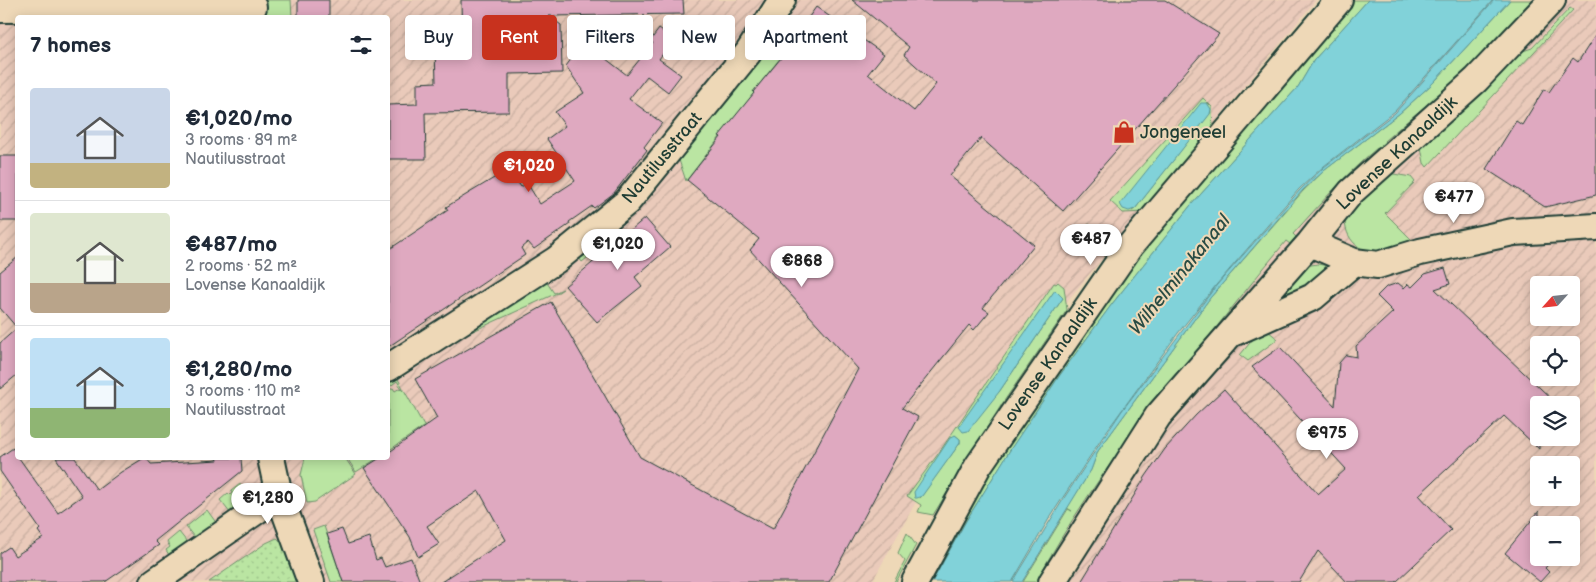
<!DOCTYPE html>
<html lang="en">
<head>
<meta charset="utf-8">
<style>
	:root { --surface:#fff; --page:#f6f6f7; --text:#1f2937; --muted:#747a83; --line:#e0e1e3; --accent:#c8321e }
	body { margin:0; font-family:"Balsamiq Sans",sans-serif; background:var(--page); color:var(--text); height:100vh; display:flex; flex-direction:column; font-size:19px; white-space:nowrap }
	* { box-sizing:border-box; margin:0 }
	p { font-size:16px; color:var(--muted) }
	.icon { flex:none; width:28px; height:28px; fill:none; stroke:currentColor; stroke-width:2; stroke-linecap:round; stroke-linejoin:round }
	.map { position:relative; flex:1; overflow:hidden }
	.side { position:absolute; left:15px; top:15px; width:375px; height:445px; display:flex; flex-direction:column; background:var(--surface); border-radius:5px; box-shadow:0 2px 12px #0003 }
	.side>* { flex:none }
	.banner { position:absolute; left:405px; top:15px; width:475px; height:45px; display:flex; gap:10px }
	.needle { width:32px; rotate:243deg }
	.fabs { position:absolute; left:1530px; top:276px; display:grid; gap:10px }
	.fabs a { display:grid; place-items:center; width:50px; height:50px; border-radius:5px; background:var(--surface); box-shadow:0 2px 12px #0003; font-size:25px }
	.price { position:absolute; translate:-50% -42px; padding:0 11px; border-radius:18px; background:#fff; color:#222; font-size:16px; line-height:32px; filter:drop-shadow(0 1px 2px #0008) }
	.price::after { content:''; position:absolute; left:50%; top:30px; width:15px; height:11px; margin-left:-8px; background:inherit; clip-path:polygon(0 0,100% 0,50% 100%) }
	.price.on { background:var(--accent); color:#fff }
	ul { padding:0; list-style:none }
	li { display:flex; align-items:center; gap:15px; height:125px; padding:0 15px }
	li+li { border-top:1px solid var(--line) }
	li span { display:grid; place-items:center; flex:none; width:140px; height:100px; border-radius:5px; color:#555 }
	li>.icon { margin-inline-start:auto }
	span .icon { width:60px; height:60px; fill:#fffc; stroke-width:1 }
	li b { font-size:21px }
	h2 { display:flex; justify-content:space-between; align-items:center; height:60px; padding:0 15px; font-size:21px }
	.tag { padding:0 18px; border-radius:5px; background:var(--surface); box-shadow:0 2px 12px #0003; font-size:18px; line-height:45px }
	.tag.on { background:var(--accent); color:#fff }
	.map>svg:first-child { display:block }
	.industrial { fill:url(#industrial-furrows); fill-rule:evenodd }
	.green { fill:#bae5a2; stroke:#6c916b; fill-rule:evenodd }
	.park { fill:url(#park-dots); stroke:#6c916b }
	.water { fill:#81d2d9; stroke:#5a9697 }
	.building { fill:#dfa9c0; stroke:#1f3d34 }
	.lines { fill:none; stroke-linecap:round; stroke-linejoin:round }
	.minor-casing { stroke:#1f3d34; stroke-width:30 }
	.minor { stroke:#eed8b7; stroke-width:26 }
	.labels { text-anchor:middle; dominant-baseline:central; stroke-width:4; stroke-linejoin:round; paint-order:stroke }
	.poi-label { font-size:18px; fill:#1f3d34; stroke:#eed8b7; text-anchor:start }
	.street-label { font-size:18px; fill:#1f3d34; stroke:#eed8b7 }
	.water-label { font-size:19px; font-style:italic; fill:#294c44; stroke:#eed8b7 }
</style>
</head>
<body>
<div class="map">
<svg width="1596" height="582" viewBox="0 0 1596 582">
	<defs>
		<pattern id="industrial-furrows" width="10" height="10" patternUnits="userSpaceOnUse" patternTransform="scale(1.25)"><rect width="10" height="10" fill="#eacaba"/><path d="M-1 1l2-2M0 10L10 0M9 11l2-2" fill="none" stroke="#c8aea0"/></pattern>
		<pattern id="park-dots" width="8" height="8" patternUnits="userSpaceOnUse" patternTransform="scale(1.25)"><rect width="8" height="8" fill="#bae5a2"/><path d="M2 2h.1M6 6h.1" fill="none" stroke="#9fc58c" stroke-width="1.8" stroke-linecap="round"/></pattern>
	</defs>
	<rect width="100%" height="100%" fill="#eed8b7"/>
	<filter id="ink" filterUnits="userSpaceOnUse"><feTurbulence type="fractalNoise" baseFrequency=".02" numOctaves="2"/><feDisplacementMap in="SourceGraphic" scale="10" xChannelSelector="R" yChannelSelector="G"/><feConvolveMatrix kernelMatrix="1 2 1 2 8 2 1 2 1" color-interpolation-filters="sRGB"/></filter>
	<g filter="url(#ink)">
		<path class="industrial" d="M0,0H1316L945,449L872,582H0ZM18,18H388V458H18Z
			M1471,0H1596V582H1037L1093,472ZM1539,285H1571V318H1539ZM1539,345H1571V378H1539ZM1539,405H1571V438H1539ZM1539,465H1571V498H1539ZM1539,525H1571V558H1539Z"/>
		<path class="green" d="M264,0H291L292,17H265Z
			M1347,0H1368L1314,60L1298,87L1191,205L1112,304L1060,375L1012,447L966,521L932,582H918L1065,346Z
			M1510,0H1534L1461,81L1458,78L1384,141L1387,144L1380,150L1377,148C1346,174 1320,204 1293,234L1296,237L1290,244L1286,241L1263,269C1183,370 1097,468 1036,582H1023L1068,509L1072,511L1067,508L1091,470L1098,451L1174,347L1210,298L1303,191L1325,170L1400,113L1433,83Z
			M1570,8L1573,10L1427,167L1424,163L1420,142L1520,52L1532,48Z
			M774,35L790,46L753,92H755L686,181L679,160L687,150L688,151L690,149L689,147Z
			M1203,98L1212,107L1213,131L1146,212L1123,213L1110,201ZM1211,112L1135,209L1132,211Z
			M1388,173L1411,177L1415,182L1385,213L1414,242C1404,245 1391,253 1380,253C1358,254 1341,235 1346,213Z
			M1089,224L1103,236V245L1080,247L1085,239L1080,234Z
			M607,233L612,238L582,262L576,254Z
			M1318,264L1338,268L1277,306L1281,282L1304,266Z
			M543,277L554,293L563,289L557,293L460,337L398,379L425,428L423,427L388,451V391L393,388L395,391L400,388L403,391L397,381L388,388V381L472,324L475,328L504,309Z
			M1058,282L1064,287L1067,310L1002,404L933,515L918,512L921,505L907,496L938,454L1054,283L1056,284ZM1055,291L1063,298L999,392L959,427ZM955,435L960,439V443L920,498Z
			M1263,327L1278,339L1248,361L1240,355Z
			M305,458H345L356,474L315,502L307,503L301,475Z
			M347,458H378L356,472Z
			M240,484L252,499L234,518L220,500L228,493L230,495L232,493L231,491Z
			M207,510L220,528L198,542L186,527Z
			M324,526L343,582H331L313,530Z
			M179,532L191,547L172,560L166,550L170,547L167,542Z
			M907,533L916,545L896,582H894L905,561L898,553Z"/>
		<path class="park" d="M277,538L284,544L297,582H209L266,543Z"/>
		<path class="water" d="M1368,0H1493L1395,111L1324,166L1299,189L1217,284L1178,333L1106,432L1050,517L1012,582H932L966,521L1012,447L1060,375L1112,304L1191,205L1298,87L1314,60Z
			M1494,0H1510L1433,83L1400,113L1325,170L1303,190L1210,298L1174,347L1098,451L1091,470L1022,582H1013L1064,498L1121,412L1216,286L1300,190L1324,167L1395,113Z
			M1201,103H1207L1211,109L1210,114L1135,209L1129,211L1123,209L1120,204Z
			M1055,290L1063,298L999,392L968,431L963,432L959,427L960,425Z
			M955,435L960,439V443L922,496L917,498H915L914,492L950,438Z"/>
		<path class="building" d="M298,0H329V18H298Z
			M461,0H683L684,14L549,16L561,25L562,73L509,74V112L425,113L426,159H388V105L417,104V83L436,82L435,50H462Z
			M852,0H1165L1219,34L1063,211L981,138L950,176L1034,245L983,308L989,312L974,330L969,325L902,408L918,417L829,582H441L506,540L479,491L427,526L439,544L418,557L410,537L364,468L380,458H388V453L437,418L415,379L551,302L640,457L773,529L858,369L750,250L759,239L687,180L721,137L719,136L754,93L753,92L790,47L789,45L816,7L884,54L868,74L914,111L936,84L904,55L909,47Z
			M659,29L674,39L659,59L681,75L668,92L647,76L629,99L662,123L644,147L647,150L614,193L594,208L592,206L569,222L570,224L534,249L528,242L521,248L525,255L388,347V250L448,210L446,207L509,169L521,187L527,183L540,204L575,181L547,139L565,126L555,112L584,93L566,66L584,42L627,75L653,43L650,41Z
			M1596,34V195L1545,207L1486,169L1516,121L1522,125L1544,89L1549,92L1573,58L1578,62Z
			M0,156H18V221H0Z
			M645,218L670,247L635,277L642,286L597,322L565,286Z
			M18,257V374L0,389V343L17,328L0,308V272Z
			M1445,268L1450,284L1435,289L1558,405H1539V449L1504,416L1419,495L1451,530L1396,582H1347L1318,551L1299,582H1081L1146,476L1165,449L1196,415L1224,389L1318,494L1346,469L1252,367L1280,347L1335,406L1339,363L1346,355L1357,357L1356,346L1393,312L1377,296L1386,287L1398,283L1404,288L1408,284L1412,287L1425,274Z
			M13,448L18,458H19L58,513L82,496L56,458H75L97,490L121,472L144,458H146L151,464L218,460L217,458H241L242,471L155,541L159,545L105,582H0V553L9,547L15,556L43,538L38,531L40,529L0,471V457Z
			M1539,511V558H1554L1545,568L1549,572L1540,582L1505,553Z
			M342,529L348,544L369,537L376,560L381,558L385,567L411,558L420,582H343L327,534Z"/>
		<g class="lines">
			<defs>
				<path id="minor" d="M128,0V8L253,7
					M0,9L128,8
					M1310,243L1354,262L1378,265L1420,252L1513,232L1596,227
					M1235,332L1313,297L1354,262
					M388,368L556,260L627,202L748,53L782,0
					M271,458L279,495L311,582
					M154,582L279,495
					M915,582L978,466L1130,246L1339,0
					M1052,582L1158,416L1310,243L1351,192L1476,80L1552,0"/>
			</defs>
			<use href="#minor" class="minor-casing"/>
			<use href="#minor" class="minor"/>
		</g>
	</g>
	<defs>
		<symbol id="shop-bare" viewBox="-9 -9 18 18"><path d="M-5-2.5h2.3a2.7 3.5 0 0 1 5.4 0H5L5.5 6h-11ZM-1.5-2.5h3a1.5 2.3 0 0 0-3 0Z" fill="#c8321e" stroke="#eed8b7" stroke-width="2.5" paint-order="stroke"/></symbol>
	</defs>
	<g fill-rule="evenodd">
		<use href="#shop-bare" x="1108" y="116" width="32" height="32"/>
	</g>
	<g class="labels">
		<g class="poi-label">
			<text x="1140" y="132">Jongeneel</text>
		</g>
		<g class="street-label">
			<text transform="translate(1397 153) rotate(-43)">Lovense Kanaaldijk</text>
			<text transform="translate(662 158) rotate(-50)">Nautilusstraat</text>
			<text transform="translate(1048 364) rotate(-55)">Lovense Kanaaldijk</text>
		</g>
		<g class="water-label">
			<text transform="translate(1180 275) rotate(-51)">Wilhelminakanaal</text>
		</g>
	</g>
</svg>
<div class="fabs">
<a><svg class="needle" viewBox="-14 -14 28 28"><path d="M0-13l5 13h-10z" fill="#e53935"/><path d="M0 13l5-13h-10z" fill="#747a83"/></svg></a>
<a><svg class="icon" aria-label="locate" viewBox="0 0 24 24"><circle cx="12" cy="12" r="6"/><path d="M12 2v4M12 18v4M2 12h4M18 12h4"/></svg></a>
<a><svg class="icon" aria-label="layers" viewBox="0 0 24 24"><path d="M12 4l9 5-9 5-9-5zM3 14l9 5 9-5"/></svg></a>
<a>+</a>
<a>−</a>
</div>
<b class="price on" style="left:529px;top:193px">€1,020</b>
<b class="price" style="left:1454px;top:224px">€477</b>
<b class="price" style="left:1091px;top:266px">€487</b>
<b class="price" style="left:618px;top:271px">€1,020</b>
<b class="price" style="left:802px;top:288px">€868</b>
<b class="price" style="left:1327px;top:460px">€975</b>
<b class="price" style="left:268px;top:525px">€1,280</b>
<div class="banner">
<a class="tag">Buy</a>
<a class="tag on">Rent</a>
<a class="tag">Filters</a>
<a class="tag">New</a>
<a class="tag">Apartment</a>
</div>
<section class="side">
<h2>7 homes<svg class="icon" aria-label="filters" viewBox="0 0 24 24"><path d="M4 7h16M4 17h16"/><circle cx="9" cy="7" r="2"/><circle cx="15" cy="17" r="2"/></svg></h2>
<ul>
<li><span style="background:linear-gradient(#c9d6e8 75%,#c2b280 0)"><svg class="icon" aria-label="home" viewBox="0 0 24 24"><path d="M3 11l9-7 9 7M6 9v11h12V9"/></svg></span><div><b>€1,020/mo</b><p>3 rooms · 89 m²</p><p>Nautilusstraat</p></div></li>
<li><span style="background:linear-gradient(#dfe7d0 70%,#b9a48a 0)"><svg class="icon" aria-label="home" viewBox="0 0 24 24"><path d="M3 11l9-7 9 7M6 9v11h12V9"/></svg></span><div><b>€487/mo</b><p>2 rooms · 52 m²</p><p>Lovense Kanaaldijk</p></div></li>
<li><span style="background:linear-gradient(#bfe0f5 70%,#8fb573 0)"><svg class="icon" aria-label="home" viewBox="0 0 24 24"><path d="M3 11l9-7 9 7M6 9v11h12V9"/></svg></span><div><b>€1,280/mo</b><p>3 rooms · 110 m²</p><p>Nautilusstraat</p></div></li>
</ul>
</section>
</div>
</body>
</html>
